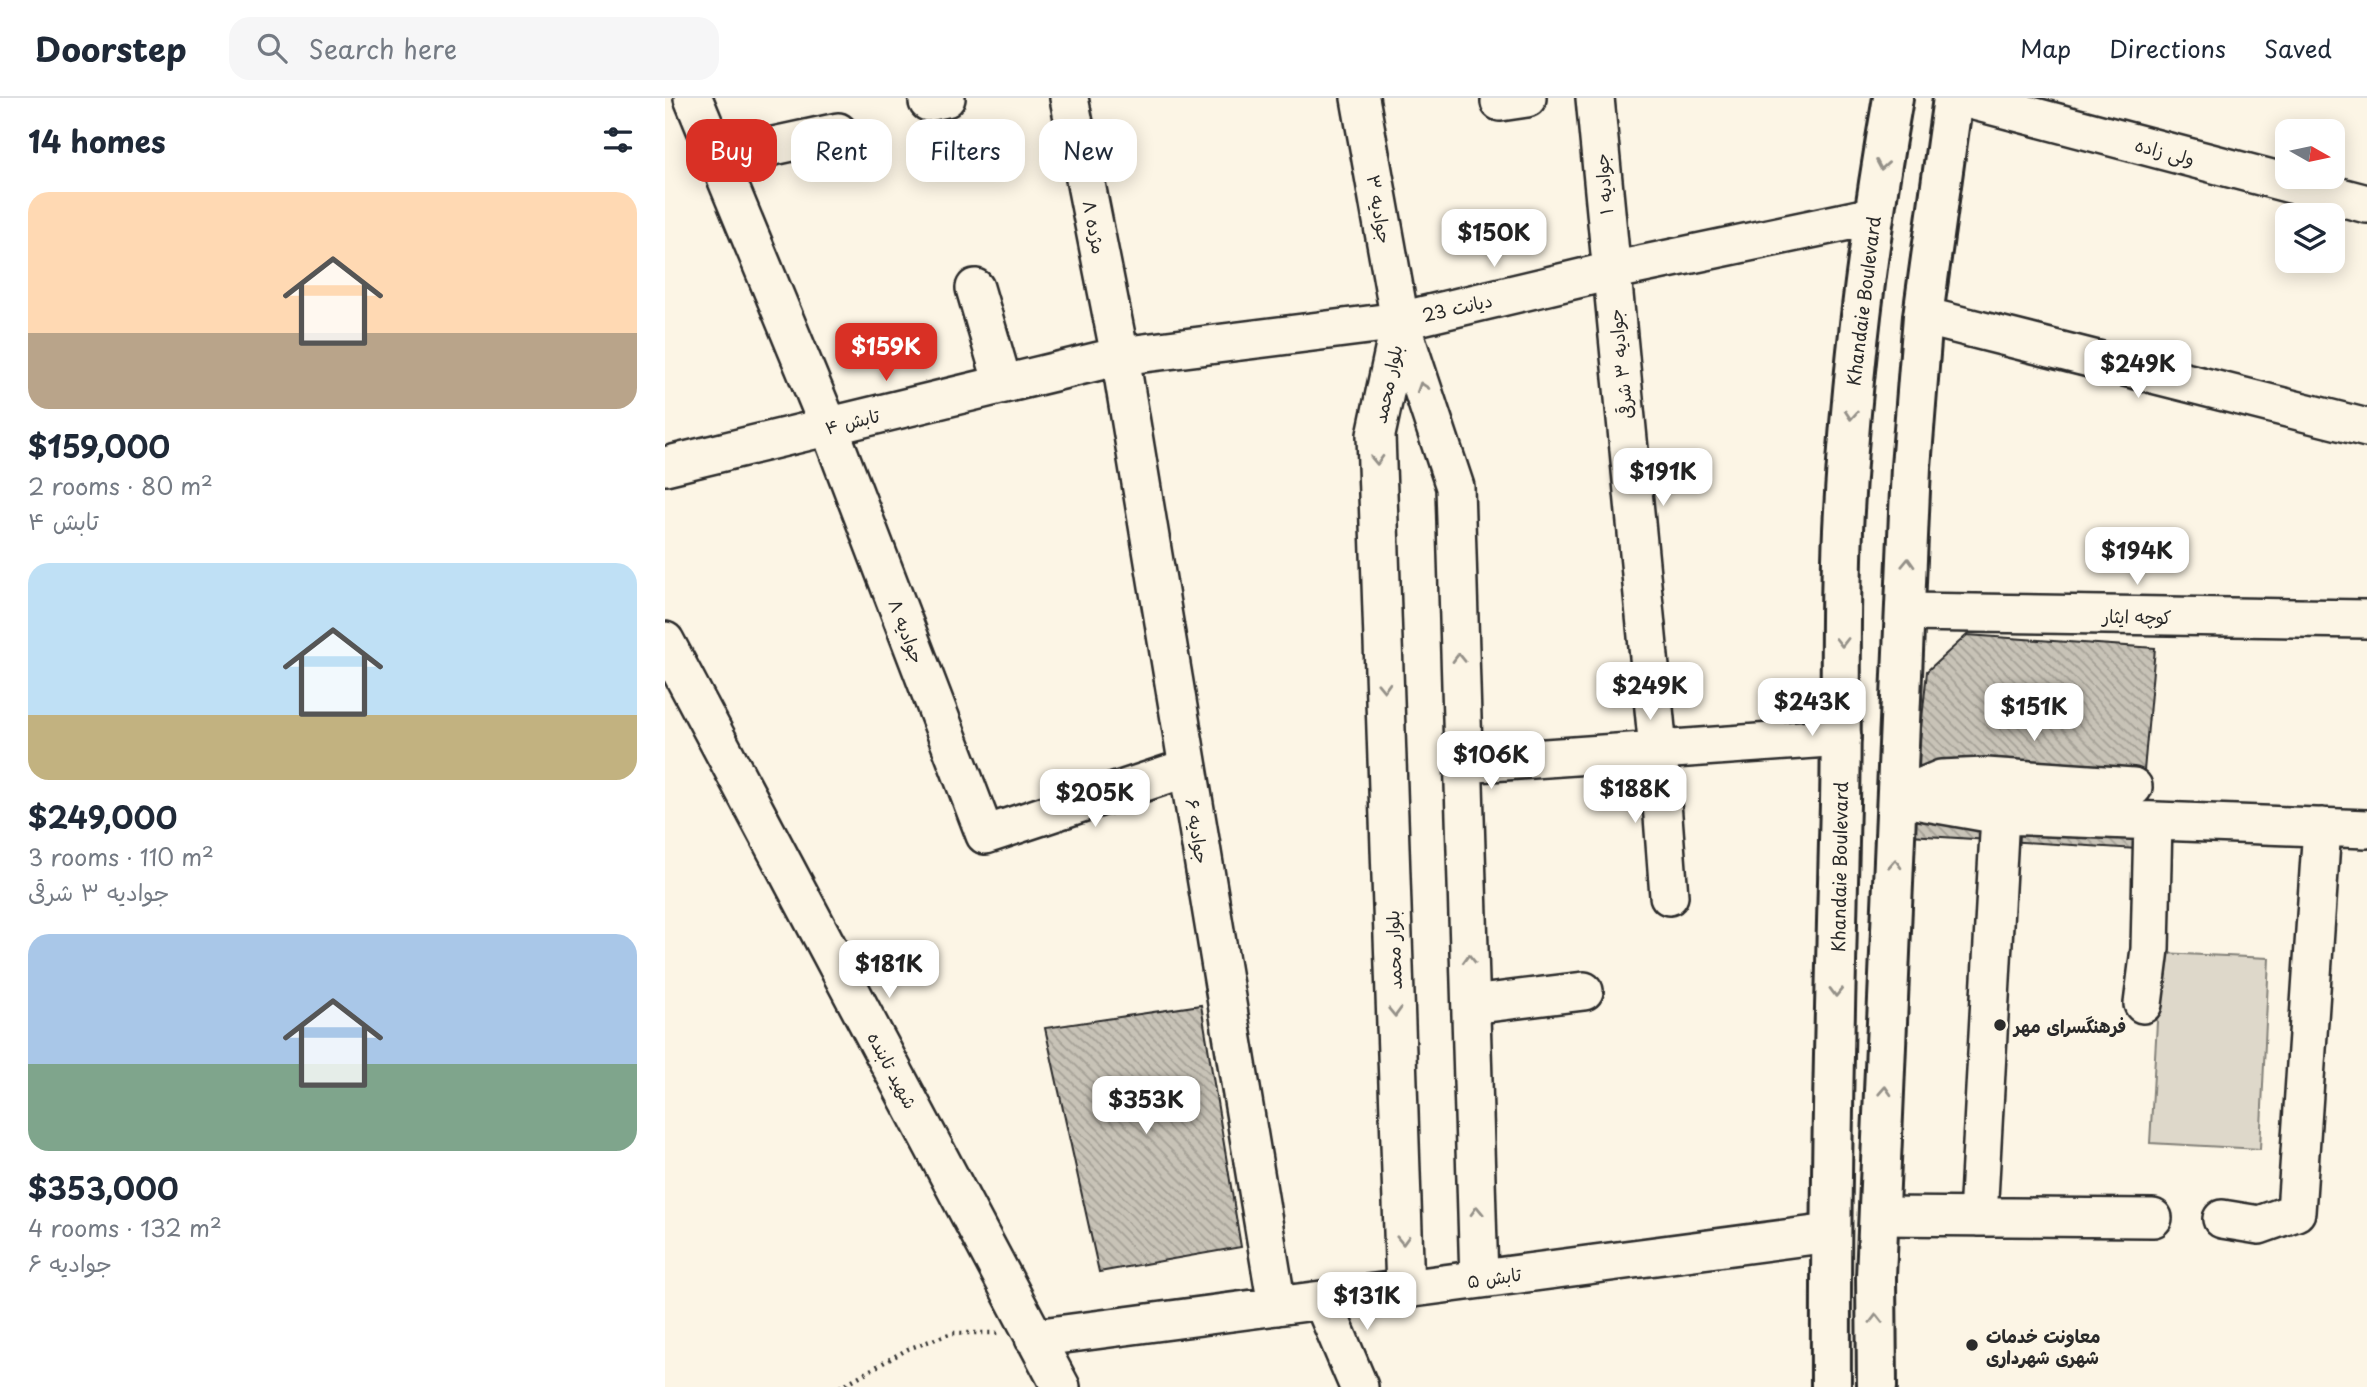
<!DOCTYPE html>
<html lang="en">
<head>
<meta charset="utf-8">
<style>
	:root { --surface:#fff; --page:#f6f6f7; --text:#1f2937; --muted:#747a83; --line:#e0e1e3; --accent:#d93025 }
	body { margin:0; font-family:"Playpen Sans","Playpen Sans Arabic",sans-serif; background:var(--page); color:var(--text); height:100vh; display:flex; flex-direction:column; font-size:26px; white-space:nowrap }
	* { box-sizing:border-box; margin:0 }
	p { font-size:23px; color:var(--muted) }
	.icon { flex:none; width:38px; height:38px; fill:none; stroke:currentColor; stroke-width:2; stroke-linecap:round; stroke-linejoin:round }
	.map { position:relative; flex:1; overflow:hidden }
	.details { display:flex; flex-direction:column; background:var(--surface); width:665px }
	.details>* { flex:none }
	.top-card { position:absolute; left:21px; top:21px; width:665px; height:63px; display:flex; gap:14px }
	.needle { width:46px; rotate:99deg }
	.controls { position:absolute; left:1610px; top:21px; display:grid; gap:14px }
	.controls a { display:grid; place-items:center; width:70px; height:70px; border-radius:14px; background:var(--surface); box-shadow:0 4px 18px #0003; font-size:35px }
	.price { position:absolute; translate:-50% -60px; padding:0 16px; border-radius:14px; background:#fff; color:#222; font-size:23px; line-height:46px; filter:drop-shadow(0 2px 4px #0008) }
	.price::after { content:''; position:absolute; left:50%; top:42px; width:21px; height:16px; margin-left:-10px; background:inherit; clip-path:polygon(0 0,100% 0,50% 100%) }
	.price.active { background:var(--accent); color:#fff }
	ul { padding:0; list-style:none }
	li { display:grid; align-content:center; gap:14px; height:371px; padding:0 28px }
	li span { display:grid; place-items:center; height:217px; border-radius:21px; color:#555 }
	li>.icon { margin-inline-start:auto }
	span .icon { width:126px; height:126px; fill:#fffc; stroke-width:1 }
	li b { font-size:30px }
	h2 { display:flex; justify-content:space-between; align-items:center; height:84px; padding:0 28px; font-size:30px }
	.pill { padding:0 24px; border-radius:21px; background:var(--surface); box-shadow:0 4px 18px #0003; font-size:24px; line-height:63px }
	.pill.active { background:var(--accent); color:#fff }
	header { display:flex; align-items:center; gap:42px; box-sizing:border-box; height:98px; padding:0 35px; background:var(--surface); border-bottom:2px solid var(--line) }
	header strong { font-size:33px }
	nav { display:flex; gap:38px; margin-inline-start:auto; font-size:24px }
	.search { width:490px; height:63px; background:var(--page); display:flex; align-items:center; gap:18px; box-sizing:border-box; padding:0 24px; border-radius:21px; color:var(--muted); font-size:26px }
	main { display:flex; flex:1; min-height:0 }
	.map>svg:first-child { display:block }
	.green { fill:#ded8ca; stroke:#84827a; stroke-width:2 }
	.building { fill:url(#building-back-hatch); stroke:#2b2b2b; stroke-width:2 }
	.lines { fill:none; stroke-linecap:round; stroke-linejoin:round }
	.minor-casing { stroke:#2b2b2b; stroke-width:42 }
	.major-casing { stroke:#2b2b2b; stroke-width:44 }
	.path { stroke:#2b2b2b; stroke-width:4.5; stroke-dasharray:2 5; stroke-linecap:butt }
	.minor { stroke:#fcf5e5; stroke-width:37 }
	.major { stroke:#fcf5e5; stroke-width:38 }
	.oneway { stroke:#949088 }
	.poi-dot { fill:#2b2b2b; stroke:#fcf5e5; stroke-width:2.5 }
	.labels { text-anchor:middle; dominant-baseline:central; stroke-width:5; stroke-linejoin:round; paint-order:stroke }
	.street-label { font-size:18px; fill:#2b2b2b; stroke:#fcf5e5 }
	.poi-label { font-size:18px; font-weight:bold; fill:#2b2b2b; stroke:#fcf5e5; text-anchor:start }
</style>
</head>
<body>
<header>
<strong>Doorstep</strong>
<div class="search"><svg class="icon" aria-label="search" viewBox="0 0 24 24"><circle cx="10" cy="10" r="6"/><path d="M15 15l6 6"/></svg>Search here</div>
<nav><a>Map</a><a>Directions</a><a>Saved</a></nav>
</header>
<main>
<section class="details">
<h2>14 homes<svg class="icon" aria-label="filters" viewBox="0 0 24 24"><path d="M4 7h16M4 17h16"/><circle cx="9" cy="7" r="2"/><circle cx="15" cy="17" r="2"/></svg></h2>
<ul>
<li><span style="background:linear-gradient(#ffd9b3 65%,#b9a48a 0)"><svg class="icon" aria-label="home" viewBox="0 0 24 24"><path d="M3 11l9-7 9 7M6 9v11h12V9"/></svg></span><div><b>$159,000</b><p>2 rooms · 80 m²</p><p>تابش ۴</p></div></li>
<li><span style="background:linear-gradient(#bfe0f5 70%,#c2b280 0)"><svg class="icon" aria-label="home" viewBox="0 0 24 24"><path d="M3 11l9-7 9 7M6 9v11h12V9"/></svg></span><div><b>$249,000</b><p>3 rooms · 110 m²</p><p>جوادیه ۳ شرقی</p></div></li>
<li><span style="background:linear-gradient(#a9c7e8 60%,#7fa58c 0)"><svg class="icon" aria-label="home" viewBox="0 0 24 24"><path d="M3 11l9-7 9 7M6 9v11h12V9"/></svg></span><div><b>$353,000</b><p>4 rooms · 132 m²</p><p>جوادیه ۶</p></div></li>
</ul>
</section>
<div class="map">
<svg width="1702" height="1289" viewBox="0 0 1702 1289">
	<defs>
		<pattern id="building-back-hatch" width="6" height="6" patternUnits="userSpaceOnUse" patternTransform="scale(1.75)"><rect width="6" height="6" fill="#c8c3b7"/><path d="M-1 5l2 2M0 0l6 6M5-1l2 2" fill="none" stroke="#a39f95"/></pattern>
	</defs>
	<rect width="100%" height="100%" fill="#fcf5e5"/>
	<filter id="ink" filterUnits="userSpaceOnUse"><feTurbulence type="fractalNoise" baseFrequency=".0143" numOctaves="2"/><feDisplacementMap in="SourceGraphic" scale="14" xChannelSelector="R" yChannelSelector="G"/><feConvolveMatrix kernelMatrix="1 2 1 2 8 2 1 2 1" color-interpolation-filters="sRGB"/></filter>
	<g filter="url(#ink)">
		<path class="green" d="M1496,855L1604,860L1595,1051L1485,1045Z"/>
		<path class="building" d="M1302,537L1490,550L1472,751L1245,737L1262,573Z
			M536,907L576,1149L434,1174L380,930Z"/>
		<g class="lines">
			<defs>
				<path id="minor" d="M28,0L164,329L320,737L522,670
					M404,0L455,258L612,1208
					M695,0L735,223L790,389L814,1181
					M930,0L993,652L1004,798
					M1298,0L1702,106
					M263,4L281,0
					M835,4L862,0
					M53,60L173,34
					M310,190L338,286
					M1258,218L1702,330
					M735,224L711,337L740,1192
					M0,368L455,258L735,223L946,173L1208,118
					M1241,514L1702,521
					M0,543L396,1289
					M797,666L1177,639
					M1233,699L1335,717L1702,731
					M1233,699L1276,681L1321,679L1468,689
					M1478,906L1485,851L1488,723
					M806,907L919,893
					M1214,1118L1488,1120
					M1313,1119L1335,717
					M1557,1121L1594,1127L1631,1114L1657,729
					M657,1202L694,1289
					M369,1240L1165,1135"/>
				<path id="major" d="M1166,1289C1165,1094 1170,899 1175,705C1177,614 1174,523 1178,432C1185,286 1203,143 1228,0
					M1212,1289L1211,1179L1246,369L1258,218L1288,0"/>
			</defs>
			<use href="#minor" class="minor-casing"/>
			<use href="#major" class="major-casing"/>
			<path class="path" d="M175,1289L243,1251L287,1235H333"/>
			<use href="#minor" class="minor"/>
			<use href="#major" class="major"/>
		</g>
		<defs><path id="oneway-chevron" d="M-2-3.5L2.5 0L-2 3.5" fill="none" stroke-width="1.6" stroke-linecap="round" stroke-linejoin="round" transform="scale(1.75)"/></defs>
		<g class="oneway">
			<use href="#oneway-chevron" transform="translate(1217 67) rotate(100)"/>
			<use href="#oneway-chevron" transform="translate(757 289) rotate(-108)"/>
			<use href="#oneway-chevron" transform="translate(1186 317) rotate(94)"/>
			<use href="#oneway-chevron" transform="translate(712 362) rotate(88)"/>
			<use href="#oneway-chevron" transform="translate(1243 465) rotate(-88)"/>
			<use href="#oneway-chevron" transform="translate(1177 544) rotate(90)"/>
			<use href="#oneway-chevron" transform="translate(794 560) rotate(-91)"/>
			<use href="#oneway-chevron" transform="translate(719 589) rotate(88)"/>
			<use href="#oneway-chevron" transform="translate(1230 766) rotate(-87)"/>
			<use href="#oneway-chevron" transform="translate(804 861) rotate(-92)"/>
			<use href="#oneway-chevron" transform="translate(1171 894) rotate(91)"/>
			<use href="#oneway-chevron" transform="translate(730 914) rotate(88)"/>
			<use href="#oneway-chevron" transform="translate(1220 993) rotate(-87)"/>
			<use href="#oneway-chevron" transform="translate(812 1113) rotate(-92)"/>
			<use href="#oneway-chevron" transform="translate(738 1142) rotate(88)"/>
			<use href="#oneway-chevron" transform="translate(1211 1221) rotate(-90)"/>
		</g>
	</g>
	<g class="poi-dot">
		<circle cx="1335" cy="927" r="7"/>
		<circle cx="1307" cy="1247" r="7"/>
	</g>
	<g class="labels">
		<g class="street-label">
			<text transform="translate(1500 53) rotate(15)">ولی زاده</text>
			<text transform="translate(938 86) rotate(-95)">جوادیه ۱</text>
			<text transform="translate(715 111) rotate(80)">جوادیه ۳</text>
			<text transform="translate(430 129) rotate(79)">مژده ۸</text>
			<text transform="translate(1198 203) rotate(-83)">Khandaie Boulevard</text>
			<text transform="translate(792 209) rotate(-13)">دیانت 23</text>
			<text transform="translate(955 266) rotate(-96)">جوادیه ۳ شرقی</text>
			<text transform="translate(722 286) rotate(-78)">بلوار محمد</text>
			<text transform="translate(187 323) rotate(-14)">تابش ۴</text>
			<text transform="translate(1472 518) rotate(1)">کوچه ایثار</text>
			<text transform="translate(242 533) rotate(69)">جوادیه ۸</text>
			<text transform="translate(533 733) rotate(81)">جوادیه ۶</text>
			<text transform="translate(1174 769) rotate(-89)">Khandaie Boulevard</text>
			<text transform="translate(728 852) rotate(-92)">بلوار محمد</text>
			<text transform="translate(228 972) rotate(62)">شهید تابنده</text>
			<text transform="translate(829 1179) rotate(-8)">تابش ۵</text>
		</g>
		<g class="poi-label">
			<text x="1349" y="927">فرهنگسرای مهر</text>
			<text x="1321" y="1237">معاونت خدمات<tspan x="1321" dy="21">شهری شهرداری</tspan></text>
		</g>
	</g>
</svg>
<div class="controls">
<a><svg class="needle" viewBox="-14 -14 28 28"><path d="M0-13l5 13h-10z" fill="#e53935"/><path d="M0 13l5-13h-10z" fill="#747a83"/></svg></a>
<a><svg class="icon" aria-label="layers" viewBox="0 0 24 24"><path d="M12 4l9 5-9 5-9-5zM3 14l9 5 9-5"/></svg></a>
</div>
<b class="price" style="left:829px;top:171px">$150K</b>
<b class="price active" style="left:221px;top:285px">$159K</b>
<b class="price" style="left:1473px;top:302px">$249K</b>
<b class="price" style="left:998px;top:410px">$191K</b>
<b class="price" style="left:1472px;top:489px">$194K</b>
<b class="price" style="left:985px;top:624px">$249K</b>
<b class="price" style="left:1147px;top:640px">$243K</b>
<b class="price" style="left:1369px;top:645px">$151K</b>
<b class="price" style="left:826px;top:693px">$106K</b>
<b class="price" style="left:970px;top:727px">$188K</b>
<b class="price" style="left:430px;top:731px">$205K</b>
<b class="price" style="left:224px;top:902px">$181K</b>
<b class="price" style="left:481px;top:1038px">$353K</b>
<b class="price" style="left:702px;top:1234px">$131K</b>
<div class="top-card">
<a class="pill active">Buy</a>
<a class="pill">Rent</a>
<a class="pill">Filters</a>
<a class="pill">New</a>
</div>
</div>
</main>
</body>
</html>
